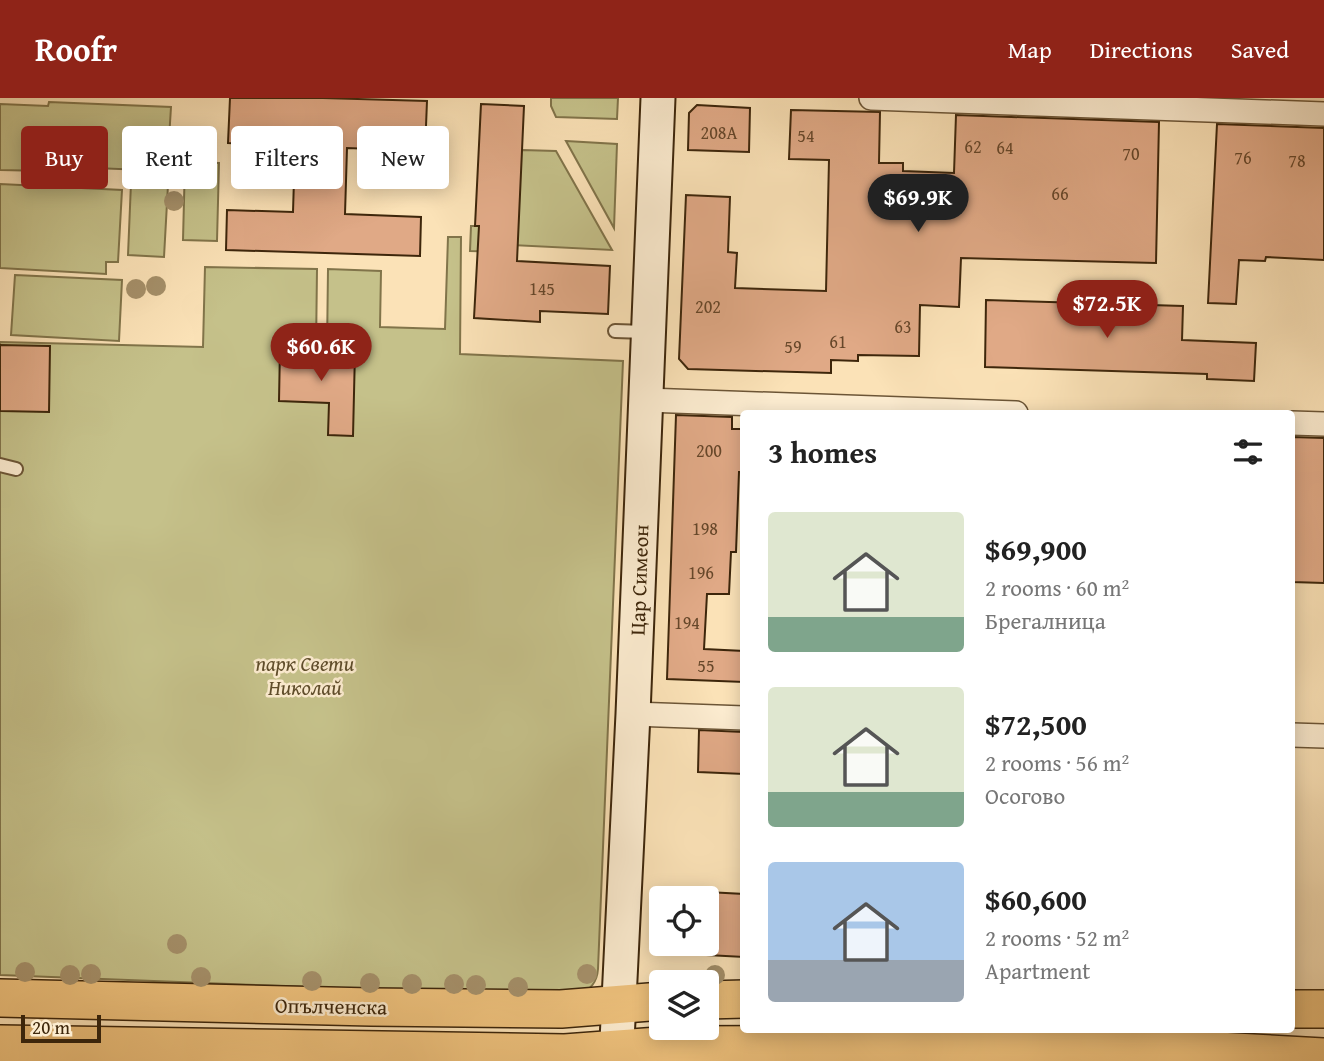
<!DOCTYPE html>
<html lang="en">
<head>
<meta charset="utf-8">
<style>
	:root { --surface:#fff; --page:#f2f2f2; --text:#222; --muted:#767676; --accent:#8f2418 }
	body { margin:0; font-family:"Gentium Book Plus",serif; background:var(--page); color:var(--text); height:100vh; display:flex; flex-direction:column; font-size:26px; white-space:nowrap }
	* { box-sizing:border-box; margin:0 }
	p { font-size:23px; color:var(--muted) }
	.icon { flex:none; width:38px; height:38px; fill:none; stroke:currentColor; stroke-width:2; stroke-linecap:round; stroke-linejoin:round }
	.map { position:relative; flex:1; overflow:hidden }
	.panel { position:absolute; left:740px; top:312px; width:555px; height:623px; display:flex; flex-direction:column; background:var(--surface); border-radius:7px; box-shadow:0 4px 18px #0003 }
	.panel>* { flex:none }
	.top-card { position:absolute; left:21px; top:28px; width:614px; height:63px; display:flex; gap:14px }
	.controls { position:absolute; left:649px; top:788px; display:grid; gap:14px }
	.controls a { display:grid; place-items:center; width:70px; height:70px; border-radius:7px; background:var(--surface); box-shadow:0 4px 18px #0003; font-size:35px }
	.scale { position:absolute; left:21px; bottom:18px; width:80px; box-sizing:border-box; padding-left:7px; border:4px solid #3d260b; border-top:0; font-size:19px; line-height:24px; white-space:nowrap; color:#3d260b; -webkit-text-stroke:5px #fcecd0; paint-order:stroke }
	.price { position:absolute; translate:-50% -60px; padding:0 16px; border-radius:24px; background:var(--accent); color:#fff; font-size:23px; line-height:46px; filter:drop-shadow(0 2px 4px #0008) }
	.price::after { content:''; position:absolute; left:50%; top:42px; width:21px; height:16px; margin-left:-10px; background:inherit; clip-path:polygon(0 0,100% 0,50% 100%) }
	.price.current { background:#222; color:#fff }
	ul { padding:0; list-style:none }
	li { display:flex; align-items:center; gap:21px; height:175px; padding:0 28px }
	li span { display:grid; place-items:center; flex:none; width:196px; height:140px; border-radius:7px; color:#555 }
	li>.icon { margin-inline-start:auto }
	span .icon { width:84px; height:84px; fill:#fffc; stroke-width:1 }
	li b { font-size:30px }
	h2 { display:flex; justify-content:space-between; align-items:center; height:84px; padding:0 28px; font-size:30px }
	.chip { padding:0 24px; border-radius:7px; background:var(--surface); box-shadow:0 4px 18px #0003; font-size:24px; line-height:63px }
	.chip.current { background:var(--accent); color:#fff }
	header { display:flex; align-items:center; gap:42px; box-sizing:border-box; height:98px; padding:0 35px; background:var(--accent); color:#fff }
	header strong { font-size:33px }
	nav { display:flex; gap:38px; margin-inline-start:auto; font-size:24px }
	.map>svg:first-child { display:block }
	.green { fill:#c5c18a; stroke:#81744a; stroke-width:2 }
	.building { fill:#e0a986; stroke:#3d260b; stroke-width:2 }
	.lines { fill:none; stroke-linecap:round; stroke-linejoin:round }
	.lane-casing { stroke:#6c5536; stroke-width:16 }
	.street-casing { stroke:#6c5536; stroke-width:26 }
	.secondary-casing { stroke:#3d260b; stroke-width:37 }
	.primary-casing { stroke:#3d260b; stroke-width:40 }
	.lane { stroke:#fcecd0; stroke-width:12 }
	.street { stroke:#fcecd0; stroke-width:23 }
	.secondary { stroke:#fcecd0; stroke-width:33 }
	.primary { stroke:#eec17c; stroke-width:37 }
	.tree { fill:#a5906a }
	.labels { text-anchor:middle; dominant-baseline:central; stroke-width:5; stroke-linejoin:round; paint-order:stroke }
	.number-label { font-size:18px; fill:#66472a }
	.street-label { font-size:21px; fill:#3d260b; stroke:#fcecd0 }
	.park-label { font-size:21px; font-style:italic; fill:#5f4d2b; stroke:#fcecd0 }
</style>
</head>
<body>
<header>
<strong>Roofr</strong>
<nav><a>Map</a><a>Directions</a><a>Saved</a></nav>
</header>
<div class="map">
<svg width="1324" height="963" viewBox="0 0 1324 963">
	<rect width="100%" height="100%" fill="#fbe2b7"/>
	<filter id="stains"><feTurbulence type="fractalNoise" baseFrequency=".00286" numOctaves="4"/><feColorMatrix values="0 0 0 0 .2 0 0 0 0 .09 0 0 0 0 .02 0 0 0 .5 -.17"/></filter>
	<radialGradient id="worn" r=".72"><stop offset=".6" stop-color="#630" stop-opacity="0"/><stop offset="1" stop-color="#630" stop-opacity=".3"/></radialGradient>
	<path class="green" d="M551,0H618L617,21L556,19L551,8Z
		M49,4L171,9L167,73L47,68L46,73L0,72V6L48,8Z
		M566,43L617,46L614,130Z
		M522,52L556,53L612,152L512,147L511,154L470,153L471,128H475Z
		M185,64L219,65L217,143L183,142Z
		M131,85L168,87L164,159L128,157Z
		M0,86L122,92L118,164H106V176L0,170Z
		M448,139H461L460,256L623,263L598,871C597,885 590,892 578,897L308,889L0,877V244L203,249L205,169L317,171L316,251H327L328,171L381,173L380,229L445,231Z
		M15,177L122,182L119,243L11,237Z"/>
	<path class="building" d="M230,0H323L427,3L425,53L347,50L345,116L421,119L420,158L226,152L227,112L293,114L295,48L228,45Z
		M481,6L524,8L517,163L610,168L608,216L540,213V224L474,220L479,128H475Z
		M697,7L750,10L749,54L688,52L689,15Z
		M791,12L880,14L879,65H903V73L954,75L956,17L1159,24L1156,165L961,160L959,209L920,207L919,258L858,257V263L831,262V275L688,271L679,261L686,97L730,99L728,154L737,155L735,190L826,193L829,62L789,61Z
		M1217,26L1324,30V162L1266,159L1265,163L1239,162L1236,206L1208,205Z
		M986,202L1183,208L1182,242L1256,245L1254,283L1207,281V276L985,269Z
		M0,247L50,248L49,314L0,313Z
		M280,250L355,253L353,338L328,337L329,305L279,303Z
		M676,317L732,319V331H744V374H739L736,454H731L729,496H707L704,551L744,553V584L667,581Z
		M1292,339L1324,340V485L1292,484Z
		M699,632L744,634V676L698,674Z
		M707,794L744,796V859L707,857Z"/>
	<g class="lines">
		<defs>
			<path id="lane" d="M615,233L646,234
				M0,367L16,371"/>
			<path id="street" d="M871,0L1324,16
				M646,302L1016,315
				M1292,325L1324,326
				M633,616L744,620
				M1292,637L1324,638"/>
			<path id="secondary" d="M616,963L633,616L658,0"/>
			<path id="primary" d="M0,900L371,909L561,911L662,903
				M707,902L744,901
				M1292,911H1324
				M0,946L565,955L672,947L990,946L1182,951L1324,959"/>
		</defs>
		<use href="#lane" class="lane-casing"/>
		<use href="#street" class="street-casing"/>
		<use href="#secondary" class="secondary-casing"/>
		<use href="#primary" class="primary-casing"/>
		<use href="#lane" class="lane"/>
		<use href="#street" class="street"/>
		<use href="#secondary" class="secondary"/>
		<use href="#primary" class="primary"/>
	</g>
	<g class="tree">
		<circle cx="174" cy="103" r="10"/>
		<circle cx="156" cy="188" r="10"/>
		<circle cx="136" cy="191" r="10"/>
		<circle cx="177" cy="846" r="10"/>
		<circle cx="25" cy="874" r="10"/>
		<circle cx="91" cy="876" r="10"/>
		<circle cx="587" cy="876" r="10"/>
		<circle cx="70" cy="877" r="10"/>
		<circle cx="715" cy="877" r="10"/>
		<circle cx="201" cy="879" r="10"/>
		<circle cx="312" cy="883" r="10"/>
		<circle cx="370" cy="885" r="10"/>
		<circle cx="412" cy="886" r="10"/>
		<circle cx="454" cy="886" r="10"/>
		<circle cx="476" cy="887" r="10"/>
		<circle cx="518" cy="889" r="10"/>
	</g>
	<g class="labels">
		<g class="number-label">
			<text x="719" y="34">208А</text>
			<text x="806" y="37">54</text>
			<text x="973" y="48">62</text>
			<text x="1005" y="49">64</text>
			<text x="1131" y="55">70</text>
			<text x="1243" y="59">76</text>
			<text x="1297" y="62">78</text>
			<text x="1060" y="95">66</text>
			<text x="542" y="190">145</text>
			<text x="708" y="208">202</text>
			<text x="903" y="228">63</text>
			<text x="838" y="243">61</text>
			<text x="793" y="248">59</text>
			<text x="709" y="352">200</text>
			<text x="705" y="430">198</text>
			<text x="701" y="474">196</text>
			<text x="687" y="524">194</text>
			<text x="706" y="567">55</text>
		</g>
		<g class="street-label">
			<text transform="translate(639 482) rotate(-88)">Цар Симеон</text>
			<text transform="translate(331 908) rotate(1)">Опълченска</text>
		</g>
		<g class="park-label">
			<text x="305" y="565">парк Свети<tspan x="305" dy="24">Николай</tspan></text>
		</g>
	</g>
	<rect width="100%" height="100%" filter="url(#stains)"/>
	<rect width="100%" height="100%" fill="url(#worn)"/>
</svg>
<div class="controls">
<a><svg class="icon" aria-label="locate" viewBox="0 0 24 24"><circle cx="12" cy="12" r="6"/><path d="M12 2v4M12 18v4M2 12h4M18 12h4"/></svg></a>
<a><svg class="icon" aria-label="layers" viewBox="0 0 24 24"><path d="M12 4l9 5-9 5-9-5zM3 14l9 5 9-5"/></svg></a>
</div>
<div class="scale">20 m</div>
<b class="price current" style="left:918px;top:136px">$69.9K</b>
<b class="price" style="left:1107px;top:242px">$72.5K</b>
<b class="price" style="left:321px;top:285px">$60.6K</b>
<div class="top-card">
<a class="chip current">Buy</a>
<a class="chip">Rent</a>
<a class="chip">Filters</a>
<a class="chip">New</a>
</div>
<section class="panel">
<h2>3 homes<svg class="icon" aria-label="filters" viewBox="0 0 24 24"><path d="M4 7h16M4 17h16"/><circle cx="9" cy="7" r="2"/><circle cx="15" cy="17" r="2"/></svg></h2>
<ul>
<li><span style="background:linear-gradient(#dfe7d0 75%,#7fa58c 0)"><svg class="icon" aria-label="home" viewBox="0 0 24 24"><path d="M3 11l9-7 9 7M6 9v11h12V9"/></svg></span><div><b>$69,900</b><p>2 rooms · 60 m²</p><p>Брегалница</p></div></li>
<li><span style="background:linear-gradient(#dfe7d0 75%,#7fa58c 0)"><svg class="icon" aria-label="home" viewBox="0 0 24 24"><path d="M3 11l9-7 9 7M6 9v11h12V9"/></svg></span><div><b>$72,500</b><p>2 rooms · 56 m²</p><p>Осогово</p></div></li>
<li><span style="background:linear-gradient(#a9c7e8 70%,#9aa5b1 0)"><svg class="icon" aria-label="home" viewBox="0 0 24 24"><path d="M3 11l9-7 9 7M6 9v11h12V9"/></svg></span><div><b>$60,600</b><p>2 rooms · 52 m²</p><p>Apartment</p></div></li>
</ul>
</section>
</div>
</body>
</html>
